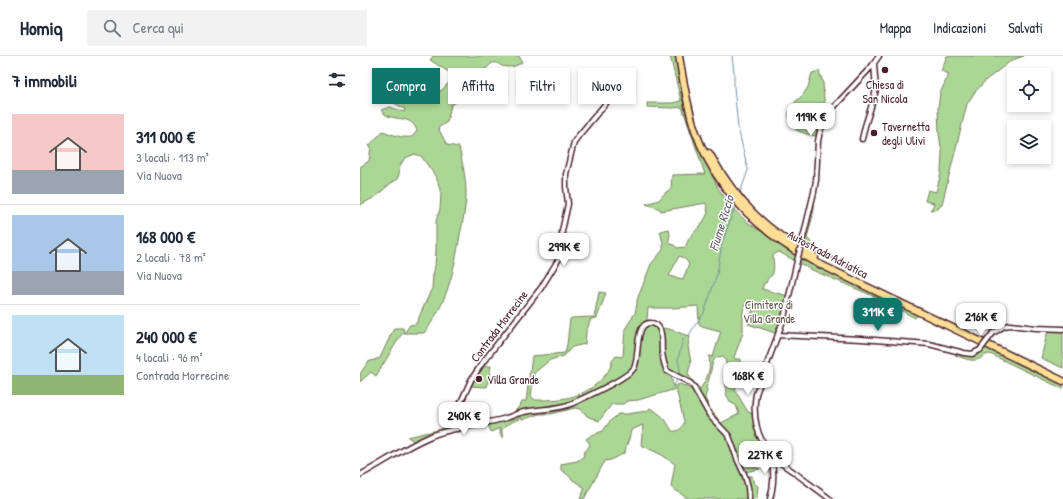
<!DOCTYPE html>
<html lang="it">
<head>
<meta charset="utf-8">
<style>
	:root { --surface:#fff; --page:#f2f2f3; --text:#1f2937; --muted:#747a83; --line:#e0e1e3; --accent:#0f766e }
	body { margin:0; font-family:"Patrick Hand",sans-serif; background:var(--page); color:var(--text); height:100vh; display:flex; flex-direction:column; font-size:15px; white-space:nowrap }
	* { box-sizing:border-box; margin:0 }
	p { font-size:13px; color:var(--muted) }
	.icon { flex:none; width:22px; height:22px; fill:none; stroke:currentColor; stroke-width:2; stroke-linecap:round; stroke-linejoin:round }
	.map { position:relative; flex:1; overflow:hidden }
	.panel { display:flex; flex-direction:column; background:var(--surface); width:360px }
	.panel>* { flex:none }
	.guide { position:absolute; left:12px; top:12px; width:380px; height:36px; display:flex; gap:8px }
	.fabs { position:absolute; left:647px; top:12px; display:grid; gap:8px }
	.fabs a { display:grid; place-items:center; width:44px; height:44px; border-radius:0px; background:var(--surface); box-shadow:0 2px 6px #0003; font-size:20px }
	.price { position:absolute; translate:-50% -34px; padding:0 9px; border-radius:8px; background:#fff; color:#222; font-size:13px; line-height:26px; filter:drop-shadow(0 1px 2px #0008) }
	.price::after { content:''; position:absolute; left:50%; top:24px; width:12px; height:9px; margin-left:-6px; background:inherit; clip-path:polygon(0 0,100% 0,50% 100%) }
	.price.selected { background:var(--accent); color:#fff }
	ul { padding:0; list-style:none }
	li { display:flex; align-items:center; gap:12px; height:100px; padding:0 12px }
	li+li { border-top:1px solid var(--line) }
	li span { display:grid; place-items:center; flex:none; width:112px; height:80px; border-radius:0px; color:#555 }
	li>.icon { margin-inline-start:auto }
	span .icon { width:48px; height:48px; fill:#fffc; stroke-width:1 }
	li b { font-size:17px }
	h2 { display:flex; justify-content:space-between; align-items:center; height:48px; padding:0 12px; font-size:17px }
	.tag { padding:0 14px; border-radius:0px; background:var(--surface); box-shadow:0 2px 6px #0003; font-size:14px; line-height:36px }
	.tag.selected { background:var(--accent); color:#fff }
	header { display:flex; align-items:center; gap:24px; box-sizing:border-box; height:56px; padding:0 20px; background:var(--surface); border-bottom:1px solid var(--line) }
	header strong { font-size:19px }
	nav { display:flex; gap:22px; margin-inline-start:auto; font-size:14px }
	.search { width:280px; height:36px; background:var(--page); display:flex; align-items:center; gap:10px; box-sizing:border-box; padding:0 14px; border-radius:0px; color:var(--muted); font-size:15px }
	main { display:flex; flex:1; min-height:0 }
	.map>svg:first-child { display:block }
	.green { fill:#abd795; stroke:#7a7b60; fill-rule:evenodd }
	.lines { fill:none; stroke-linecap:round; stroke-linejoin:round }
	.stream { stroke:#71909b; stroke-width:1 }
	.minor-casing { stroke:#4a1f2b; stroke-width:7 }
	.highway-casing { stroke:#4a1f2b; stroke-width:9 }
	.minor { stroke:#fff; stroke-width:4 }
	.highway { stroke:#fcde96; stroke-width:6 }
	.minor-bridge-casing { stroke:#4a1f2b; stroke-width:7; stroke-linecap:butt }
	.minor-bridge { stroke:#fff; stroke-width:4 }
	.poi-dot { fill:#4a1f2b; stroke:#fff; stroke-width:1.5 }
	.labels { text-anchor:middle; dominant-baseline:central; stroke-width:3; stroke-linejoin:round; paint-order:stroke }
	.poi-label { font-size:12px; fill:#4a1f2b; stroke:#fff; text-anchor:start }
	.street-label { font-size:12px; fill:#4a1f2b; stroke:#fff }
	.park-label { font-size:12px; fill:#67564b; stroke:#fff }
	.water-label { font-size:13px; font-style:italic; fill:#5e5763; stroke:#fff }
</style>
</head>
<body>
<header>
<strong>Homiq</strong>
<div class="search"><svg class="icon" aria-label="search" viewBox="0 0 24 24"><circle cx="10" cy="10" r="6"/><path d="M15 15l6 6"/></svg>Cerca qui</div>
<nav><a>Mappa</a><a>Indicazioni</a><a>Salvati</a></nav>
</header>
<main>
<section class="panel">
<h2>7 immobili<svg class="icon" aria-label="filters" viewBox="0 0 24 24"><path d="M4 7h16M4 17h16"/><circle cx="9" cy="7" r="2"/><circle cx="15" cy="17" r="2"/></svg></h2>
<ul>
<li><span style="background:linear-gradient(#f6c9c9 70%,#9aa5b1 0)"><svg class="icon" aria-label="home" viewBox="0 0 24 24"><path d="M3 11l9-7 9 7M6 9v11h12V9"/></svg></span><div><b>311 000 €</b><p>3 locali · 113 m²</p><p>Via Nuova</p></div></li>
<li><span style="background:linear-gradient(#a9c7e8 70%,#9aa5b1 0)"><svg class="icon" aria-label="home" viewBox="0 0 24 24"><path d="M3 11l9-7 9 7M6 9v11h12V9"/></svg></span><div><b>168 000 €</b><p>2 locali · 78 m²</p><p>Via Nuova</p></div></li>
<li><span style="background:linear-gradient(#bfe0f5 75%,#8fb573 0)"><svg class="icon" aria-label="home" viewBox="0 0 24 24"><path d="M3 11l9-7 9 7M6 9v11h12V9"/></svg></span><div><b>240 000 €</b><p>4 locali · 96 m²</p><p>Contrada Morrecine</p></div></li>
</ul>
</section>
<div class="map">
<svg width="703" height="443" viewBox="0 0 703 443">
	<rect width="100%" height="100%" fill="#fff"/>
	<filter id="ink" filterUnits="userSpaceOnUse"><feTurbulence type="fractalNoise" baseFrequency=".025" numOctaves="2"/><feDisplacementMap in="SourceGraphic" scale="8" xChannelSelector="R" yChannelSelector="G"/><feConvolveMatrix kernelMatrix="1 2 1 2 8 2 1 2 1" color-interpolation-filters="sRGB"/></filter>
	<g filter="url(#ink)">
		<path class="green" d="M73,0H159L162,6C156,11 149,12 142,10C138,8 137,6 132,7C123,16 114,24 112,37L91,49L87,66L78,72L87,89L99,91C102,106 106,121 106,136C106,151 103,165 100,179C94,215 87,248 64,277H44L41,279L16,320L11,316L0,326V318L8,306L20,302L34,272H43L44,277L50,269L56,268L72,232L73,219L75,210L76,194V165L80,153L81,138L78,126L74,118L61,100L55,98L50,100L44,103L40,110L39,118L37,123L31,127L15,141L0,149V111L9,105L11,91L9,90L23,75C34,79 40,82 52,81L57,75C52,59 37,65 26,59C25,59 22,55 21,54L30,51L44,56L45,53L19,39L27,28L44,37L46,36L55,40L66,28L81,35L95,20L70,4Z
			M310,0H316L324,44L345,104L358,132L371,151L386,165L397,173L403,176L416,185L424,192L448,206L585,271L584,273L558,259L555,262L520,243L452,214L419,196L413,199C413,203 415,216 412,219C409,222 408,221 406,227H404L402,233L428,240L423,263L418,278L388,268L394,250L385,248L383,255V277L374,301L375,303H381L376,314L377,318L375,327L376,336L388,356L393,358L397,375L395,380L401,386L405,394H393L382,398L381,400L382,408L385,411H395L400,413L385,416L382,410L371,381L357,366L346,352L336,331L308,314L306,310L299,270L284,268L274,309C267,321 236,334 223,341L222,337C233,333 251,317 252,305L256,300L261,301L263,300L265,273L275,257L277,248V244L291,208L303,194V187L300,175L309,173L310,179L308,187L314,189L317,192L326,191C327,182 335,176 341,169C344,165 346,161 348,157L346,147L301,155L300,153L286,148L299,144L306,136L311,133L312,119L345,118L322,51L313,52L287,51V47H312L321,45ZM319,200L324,202L329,208L323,223L309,220ZM338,250L339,269L349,272L361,275L353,301L349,300C351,313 348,322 340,333C336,327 330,324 328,317L331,307L328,290L330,280C320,278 311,272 301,272C299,265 293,264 287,264L288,252H312ZM363,300C369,307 366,323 366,333L367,336L366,338L371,347L376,349L379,358L361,367L349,351L345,342L347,334L346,332L349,323L353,305L357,301Z
			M587,0H664L652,4L626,24L614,37L607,48L582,148L578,153L570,154L573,150L574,147L565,145L568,134L576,136L581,117L582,97L579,78L578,52L580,37L589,18L581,15Z
			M459,15L463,27L465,57L460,67L456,80C439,77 429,74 429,56L436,45L443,39L448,31L452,17Z
			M454,143C456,154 449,172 447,183L449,184L454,191L462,196L497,213L500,216L443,189Z
			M239,236L246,237L237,262L231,263L226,276L225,288L212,291L204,300L190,304L174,317L171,340L175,344C191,344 205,344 220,338L219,343C214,345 209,347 204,349C187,353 171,351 154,357L163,345H166L172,300L205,297L207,288L210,263L212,262L234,261Z
			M289,270C304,270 300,287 301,298C302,305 309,311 311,318C312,323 311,327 316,332L317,329L320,328L331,333L335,338L343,351L365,378L383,420H392L394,428L398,430L397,442L394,443H330L324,440L311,431L315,408L302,399L281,389L283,369L271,374C270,384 266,387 265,397L251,404L245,405L224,443H220L225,432L213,424L207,418L201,414V408L217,405L223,401L225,395L227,394L230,388L226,383L232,379L243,375L250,365L259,358H267L287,355L290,352C302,359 305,362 312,375C319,376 323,372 324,365L316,333L278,344L267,345L263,348H252L239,365L227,360L221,353L215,352L191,358H179L162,364L161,362C154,365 147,368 142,373V378L144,381H142L140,377V372L131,376L128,368L161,358L208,351L259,325L277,307L281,281L283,275L286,271Z
			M688,274H703V312L681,302Z
			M627,290L703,327V333L630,298C624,298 621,304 615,304C609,305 602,301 596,300L597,296C612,300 615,302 627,290Z
			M122,310H131L127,331L110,330Z
			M94,370L95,372L68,379L55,386L48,381L82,373V372Z"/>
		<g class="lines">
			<path class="stream" d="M372,0L374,16V31L378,72L388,114L380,137
				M319,320L320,314L318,303L323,283L329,279L339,263L344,257L357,218L362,187L376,148
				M313,331L318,323"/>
			<defs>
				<path id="minor" d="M502,83L505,70L512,48L516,34L514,8
					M442,186L454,136L456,124L458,85L460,75L471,54L512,10L519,0
					M437,205L424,262L396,338C392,360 397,384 413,400C420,407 428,412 435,417C447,426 458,434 470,443
					M633,277L638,274L644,270L650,269L676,272L703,273
					M418,279L501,283L569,288L604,297L612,298L620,294
					M98,373L99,353L101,346L111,324L123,306L181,232L200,201L203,193L202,175L208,148L206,131V118L214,86L219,79L258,33
					M409,397C415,412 414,428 410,443
					M0,419C23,407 45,391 69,381C83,374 104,372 119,368C128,366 137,365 146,362C151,361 155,358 160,357C177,352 197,355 213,347C226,341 268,322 274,312C280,302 274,267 290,267C305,267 301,288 302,297C303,303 304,309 307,315L330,327L333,330L350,360L369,380L378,405L385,420L388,431L389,443"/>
				<path id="highway" d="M319,0C323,25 327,50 335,74C356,133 399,176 453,205L703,325
					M349,97C376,145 405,175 455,201"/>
			</defs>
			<use href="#minor" class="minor-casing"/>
			<use href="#highway" class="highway-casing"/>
			<use href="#minor" class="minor"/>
			<use href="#highway" class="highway"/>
			<defs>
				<path id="minor-bridge" d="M437,205L442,186
					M620,294L633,277"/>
			</defs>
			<use href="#minor-bridge" class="minor-bridge-casing"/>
			<use href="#minor-bridge" class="minor-bridge"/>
		</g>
	</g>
	<g class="poi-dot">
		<circle cx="525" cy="14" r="4"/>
		<circle cx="514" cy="77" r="4"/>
		<circle cx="119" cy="323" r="4"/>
	</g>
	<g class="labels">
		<g class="poi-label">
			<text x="525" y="28" text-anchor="middle">Chiesa di<tspan x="525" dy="14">San Nicola</tspan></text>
			<text x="522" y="70">Tavernetta<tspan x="522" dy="14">degli Ulivi</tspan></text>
			<text x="127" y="323">Villa Grande</text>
		</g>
		<g class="street-label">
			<text transform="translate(468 198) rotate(28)">Autostrada Adriatica</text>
			<text transform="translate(139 270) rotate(-53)">Contrada Morrecine</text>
		</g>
		<g class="park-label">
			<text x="409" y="248">Cimitero di<tspan x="409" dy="14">Villa Grande</tspan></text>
		</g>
		<g class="water-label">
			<text transform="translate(361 167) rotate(-73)">Fiume Riccio</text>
		</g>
	</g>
</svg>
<div class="fabs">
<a><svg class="icon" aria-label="locate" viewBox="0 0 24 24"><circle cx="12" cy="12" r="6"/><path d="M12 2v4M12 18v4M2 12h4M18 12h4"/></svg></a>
<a><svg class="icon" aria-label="layers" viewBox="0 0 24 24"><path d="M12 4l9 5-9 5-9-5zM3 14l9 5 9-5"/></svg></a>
</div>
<b class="price" style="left:451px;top:81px">119K €</b>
<b class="price" style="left:204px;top:211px">299K €</b>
<b class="price selected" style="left:518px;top:276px">311K €</b>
<b class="price" style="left:621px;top:281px">216K €</b>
<b class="price" style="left:388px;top:340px">168K €</b>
<b class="price" style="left:104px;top:380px">240K €</b>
<b class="price" style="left:405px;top:419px">227K €</b>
<div class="guide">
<a class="tag selected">Compra</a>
<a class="tag">Affitta</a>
<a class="tag">Filtri</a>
<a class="tag">Nuovo</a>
</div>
</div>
</main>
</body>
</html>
